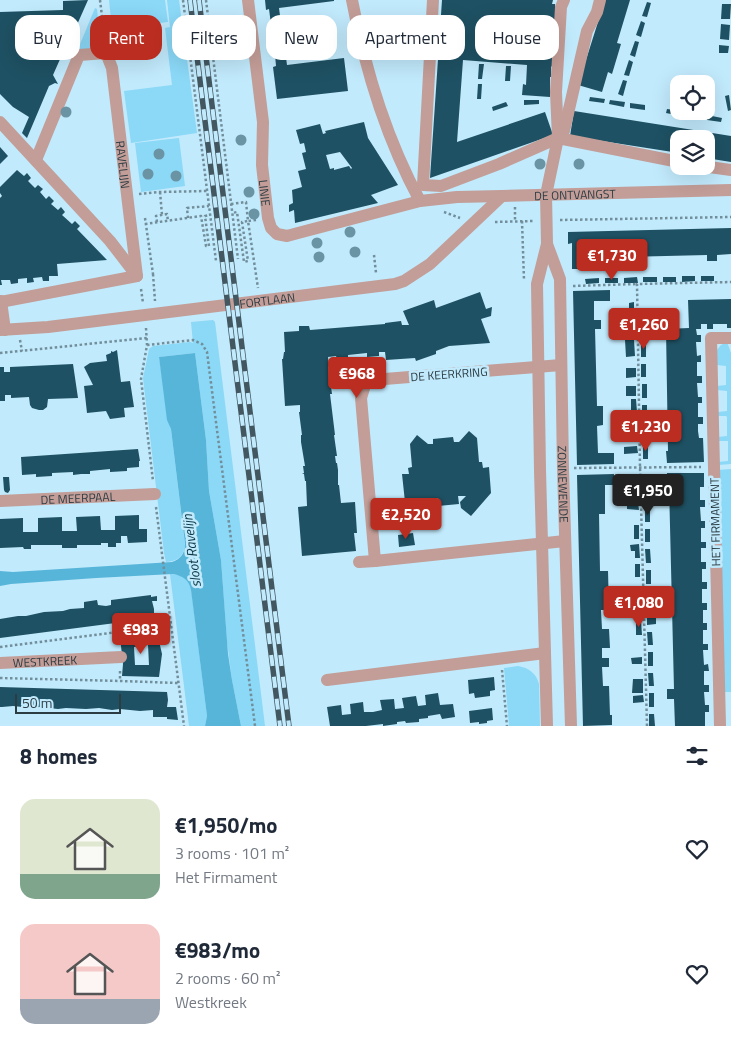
<!DOCTYPE html>
<html lang="en">
<head>
<meta charset="utf-8">
<style>
	:root { --surface:#fff; --page:#f2f2f3; --text:#1f2937; --muted:#747a83; --accent:#bb2d21 }
	body { margin:0; font-family:"Titillium Web",sans-serif; background:var(--page); color:var(--text); height:100vh; display:flex; flex-direction:column; font-size:19px; white-space:nowrap }
	* { box-sizing:border-box; margin:0 }
	p { font-size:16px; color:var(--muted) }
	.icon { flex:none; width:28px; height:28px; fill:none; stroke:currentColor; stroke-width:2; stroke-linecap:round; stroke-linejoin:round }
	.map { position:relative; height:726px; overflow:hidden }
	.drawer { display:flex; flex-direction:column; background:var(--surface); flex:1 }
	.drawer>* { flex:none }
	.top-card { position:absolute; left:15px; top:15px; width:701px; height:45px; display:flex; gap:10px }
	.buttons { position:absolute; left:670px; top:75px; display:grid; gap:10px }
	.buttons a { display:grid; place-items:center; width:45px; height:45px; border-radius:10px; background:var(--surface); box-shadow:0 5px 20px #0002; font-size:25px }
	.scale { position:absolute; left:15px; bottom:12px; width:106px; box-sizing:border-box; padding-left:5px; border:2px solid #2c3c43; border-top:0; font-size:14px; line-height:18px; white-space:nowrap; color:#2c3c43; -webkit-text-stroke:4px #c1eafc; paint-order:stroke }
	.price { position:absolute; translate:-50% -42px; padding:0 11px; border-radius:5px; background:var(--accent); color:#fff; font-size:16px; line-height:32px; filter:drop-shadow(0 1px 2px #0008) }
	.price::after { content:''; position:absolute; left:50%; top:30px; width:15px; height:11px; margin-left:-8px; background:inherit; clip-path:polygon(0 0,100% 0,50% 100%) }
	.price.selected { background:#222; color:#fff }
	ul { padding:0; list-style:none }
	li { display:flex; align-items:center; gap:15px; height:125px; padding:0 20px }
	li span { display:grid; place-items:center; flex:none; width:140px; height:100px; border-radius:15px; color:#555 }
	li>.icon { margin-inline-start:auto }
	span .icon { width:60px; height:60px; fill:#fffc; stroke-width:1 }
	li b { font-size:21px }
	h2 { display:flex; justify-content:space-between; align-items:center; height:60px; padding:0 20px; font-size:21px }
	.chip { padding:0 18px; border-radius:15px; background:var(--surface); box-shadow:0 5px 20px #0002; font-size:18px; line-height:45px }
	.chip.selected { background:var(--accent); color:#fff }
	.map>svg:first-child { display:block }
	.green { fill:#8bd8f7 }
	.water { fill:#57b5d9 }
	.building { fill:#1e5163; fill-rule:evenodd }
	.lines { fill:none; stroke-linecap:round; stroke-linejoin:round }
	.path { stroke:#728e9a; stroke-width:2.5; stroke-dasharray:2.5 2.5; stroke-linecap:butt }
	.minor { stroke:#c39d97; stroke-width:12 }
	.rail-casing { stroke:#435760; stroke-width:5.5 }
	.rail { stroke:#c1eafc; stroke-width:4; stroke-dasharray:11; stroke-linecap:butt }
	.tree { fill:#6a93a4 }
	.labels { text-anchor:middle; dominant-baseline:central; stroke-width:5; stroke-linejoin:round; paint-order:stroke }
	.street-label { font-size:12px; fill:#2c3c43; stroke:#c1eafc }
	.water-label { font-size:14px; font-style:italic; fill:#0c3847; stroke:#c1eafc }
</style>
</head>
<body>
<div class="map">
<svg width="731" height="726" viewBox="0 0 731 726">
	<rect width="100%" height="100%" fill="#c1eafc"/>
	<path class="green" d="M109,0H165L168,22L112,29Z
		M167,0H179L197,133L131,143L124,91L172,85L165,28L170,27Z
		M95,8L97,9L101,47L80,50L78,49Z
		M179,138L185,186L141,192L135,143Z
		M213,320L215,322L265,726H241L232,680L227,642L221,560L209,491L206,440L195,353L159,357L169,423L171,429L185,546C183,557 177,561 166,562L164,553L144,387L143,378L149,349L153,346L190,342L193,343L191,322Z
		M727,342L731,353V464L718,465V462L728,461V441H718V437L727,436V417L726,416H718V412L727,411V391L717,390V386L726,385V366L717,365V350L721,345Z
		M731,469V692H723L718,470Z
		M170,574C180,574 188,578 191,588L207,716L205,726H189Z
		M518,666C529,668 536,673 539,684L540,726H509L504,668Z"/>
	<path class="water" d="M195,353L206,440L209,491L221,560L228,654L232,680L241,726H205L207,716L191,590C189,580 183,576 173,574L96,578L11,584L0,586V571L13,572L172,562C181,559 185,553 185,544L171,429L167,420L159,357Z"/>
	<path class="building" d="M88,0L76,27L74,28V39H69L53,75L58,84L55,83L49,86L27,138L22,133L29,117L13,107L0,94V12L63,10V1Z
		M265,0H334V1L279,8L282,31L272,32L269,9L266,10Z
		M442,0H553L552,4H555V26H554V36H553V46H552L553,56H552V66L551,67V77H550V97L522,95L523,84L526,85L527,65L463,60L457,142L545,112L553,135L430,178Z
		M605,0H630L617,43L621,44L612,74L608,72L602,92L578,85Z
		M647,2L651,3L647,17L642,16Z
		M722,4H731L730,19H721Z
		M641,21L645,23L641,37L636,35Z
		M721,24L730,25L729,40L720,39Z
		M635,41L639,42L635,57L630,55Z
		M284,42L287,65L344,58L348,91L277,99L273,67L276,66L274,43Z
		M719,45L729,46L728,53H719Z
		M629,60L633,62L629,76L624,75Z
		M479,64H484L482,79H478Z
		M506,66H511L510,81H505Z
		M623,80L627,81L623,96L618,94Z
		M478,84H482L481,99H477Z
		M729,95L731,110L728,111L725,96Z
		M590,97L605,99L604,103L589,101Z
		M524,100H539V104L524,105Z
		M610,100L625,102L624,107L609,104Z
		M506,102L508,106L493,111L492,107Z
		M630,103L645,105V110L630,108Z
		M667,109L682,111L681,116L666,113Z
		M574,111L731,136V162L706,158V139H679V153L570,136Z
		M687,112L702,114L701,119L686,117Z
		M707,115L722,118L721,122L707,120Z
		M364,122L368,138L398,185L371,195L378,203L295,223L294,210L289,212V205L293,203L292,190L302,187L298,171L306,169L302,153L306,152L304,143L300,144L296,130L320,124L323,134L326,133L325,131ZM340,152L352,168L351,169L349,166L334,170V168L330,169L326,155Z
		M0,147L8,156L0,164Z
		M17,170L24,176L27,173L31,178L28,181L35,188L38,185L43,189L40,192L46,199L49,196L54,201L51,204L58,210L61,207L65,212L62,215L72,224L75,221L80,226L77,229L107,260L57,264L58,276H49V281H43L42,277L33,278L34,282L27,283V278L18,279V283L11,284L10,280H1L2,285H0V198L2,196L0,193V187Z
		M731,228V254L717,255V261H707V255L583,258V269H572V243L568,244V232Z
		M682,276H695V281L682,282Z
		M701,276H714V281H701Z
		M637,277L638,283H624V278Z
		M643,277H657V282H643Z
		M663,277H676V282H663Z
		M599,278V283L586,284L585,279Z
		M605,278H618V283H605Z
		M610,290V301H594V320H601V329H595L597,406H603V425L597,426L598,453H614V464L577,465L573,291Z
		M480,292L486,309L492,307L491,316L481,319L490,343L449,346L436,351V354L416,361L415,358L386,360L385,352H379V356L367,357V353L348,355V358L337,359L336,356L328,357L329,366L328,367L329,379H330L332,394H330L335,435H334L337,456H335L336,463H337L338,470V485H339L341,503L355,502L357,533H354L356,551L302,556L298,507L307,506L306,481H305L304,474H302L304,473L303,466H305L301,442V435H302L299,412H300V405L285,406L282,359H283L284,352H285L284,332L299,331V326H309L310,330L385,324V323L401,321L402,325H409L403,311L434,300L436,308Z
		M731,299V328H727V324H713V329H707V324H701V329H696L697,335H701V342H696L697,356L701,355V362H697V376H702V383H697L698,397H702V403H698V417H703V424H698V431L699,438H703L704,462L667,463L666,451H668L666,329L689,328L688,300Z
		M634,302V316H623V309H629V303Z
		M625,340H634L635,356L626,357Z
		M641,343H646V357H641Z
		M117,350L121,382L130,381L134,407L124,408L125,417L110,419L106,411L87,413L84,386L93,385L84,367L90,363L107,361L106,355L111,353V351L113,352Z
		M73,364L78,398L48,399L47,407L43,410H39L32,408L30,405L29,397L11,398V395H5V401H0V367H4V372H10V367Z
		M641,364H646V377H641Z
		M626,368H636V377L626,378Z
		M642,384H647V398H642Z
		M626,386H636V396H626Z
		M631,399H636L637,412H631Z
		M642,405H647V418H642Z
		M626,417H636V431L626,432Z
		M643,425H648V439H643Z
		M469,431L477,438L479,462H482L483,468L489,467L491,493L471,516L461,508L460,502L466,496H458L459,504L438,506V498L426,499L434,506L435,512L428,521L405,502L402,474H409L408,468L412,467L410,444L417,435L428,444H433V439L453,437L454,442H459Z
		M625,434H637V441H625Z
		M637,446L638,453L624,454V447Z
		M643,446H648V459H643Z
		M138,449L140,461H139V467L127,468V471L110,472V469L90,471V474H81L73,475V472L52,473V476L36,477V474L22,475L21,457Z
		M667,473H704V487H700V500H705V507H700L701,521H705V528H701V542H706V548H701V562H706V569H702V582H707V589H702V603H707V610H703V623H707V630H703V644H708V650H703L704,665L708,664L709,671H704V685H709V692H704L705,705H709V712H705V726H675L674,699H667V689H674L669,485H667Z
		M614,474V485H605V514H599L600,571H608L609,610H601L602,629H609L610,648H602V658H609V667H602L603,686H609L610,715H612V725L583,726L577,475Z
		M3,477H9L10,490L8,493L5,492L4,490Z
		M633,487H638V501H633Z
		M644,488H649V502H644Z
		M638,503L639,510L627,509V504Z
		M645,509H650V522H645Z
		M139,515V529H147V542L128,543L127,536H121V543H116V547H108V543H101V545H77V548H62V545H31V549H24L23,547L0,548V519L23,518V532H38V518L62,517V531H77L76,517L100,516L101,530H115V516Z
		M634,525H639V539H634Z
		M645,529H650V542H645Z
		M413,533L415,545L399,547L398,535Z
		M639,544L640,558H635V551H631L630,545Z
		M645,549H650L651,563H646Z
		M635,564H640V577H635Z
		M646,570H651V584H646Z
		M641,591V600H633V592Z
		M646,591H652V604H647Z
		M151,595V597L157,596V601H152L154,609V618L0,638V619L18,616H26L44,612L63,611L70,609L84,608V602L97,600L98,605L106,606L111,605V600Z
		M647,611H652V618H656V624L647,625Z
		M636,621H641L642,635H636Z
		M157,632L162,654L159,677L122,676L123,664L120,637ZM148,645L149,665H135L134,647Z
		M647,632H652L653,645H648Z
		M648,652H653V666H648Z
		M642,657V664H632L631,658Z
		M648,673H653L654,686H649Z
		M494,677L495,690L490,691V696L475,698L474,693L469,694L468,680Z
		M633,679H643V693H632Z
		M0,687L167,692L168,700L167,707H176L178,720L167,719V717H153V710L140,711L120,709L112,710L99,708L86,709L66,708L58,709L39,707L32,708L13,706L2,707H0Z
		M438,693L440,705L453,704L455,717L442,719L440,714L428,716V718L419,719V722L406,723L405,721L397,722V724L383,726V724L366,726H330L327,707L341,705L342,715L351,714L350,704L363,702L364,712H373L382,710L380,700L394,699L395,709L404,708L402,698L416,696L418,706L426,705L425,695Z
		M649,693H654V707H649Z
		M643,695L644,702L633,703V696Z
		M492,708L493,720L487,721V723L479,724V722L470,723L469,711Z
		M649,714H654L655,726H649Z"/>
	<g class="lines">
		<path class="path" d="M100,0L105,41
			M183,0L216,261
			M206,0L238,259
			M160,192L162,215
			M139,194L160,192L207,191
			M231,204L246,202L248,221L242,222L248,261L244,262L237,212L232,213
			M515,207V221
			M444,212L460,218
			M145,218L153,274H150
			M188,218L187,208L209,206
			M256,220L248,221L258,288
			M560,220L731,217
			M522,221L524,280
			M157,222L156,216L167,214L168,221
			M495,222L534,221
			M145,224L201,216L206,246H209L205,216L210,215
			M374,255L376,273
			M153,274L155,301
			M573,286L637,284
			M141,289L143,303
			M146,328L147,345L141,379L153,481
			M20,340L22,351
			M147,345L193,340L202,344L207,352L255,726
			M0,353L147,338
			M574,468L701,467
			M156,507L184,726
			M119,645L118,632L171,625
			M0,647L118,632
			M502,670L507,726
			M120,671V681L178,683
			M0,678L120,681
			M647,726L640,467L637,284L731,282"/>
		<g class="minor">
			<path id="s1" d="M248,0L263,122L262,165L268,218L271,228L277,234L287,236L298,233L420,201L457,197L502,196L731,190"/>
			<path d="M352,0C365,69 386,138 420,201"/>
			<path d="M433,0L423,185L441,186L499,164L558,138L679,162"/>
			<path d="M0,122L110,241L137,276L0,302"/>
			<path d="M558,138L556,92L561,7L564,0"/>
			<path id="s2" d="M36,160L79,55L106,53L112,68L128,203L137,276"/>
			<path d="M702,166L731,170"/>
			<path d="M547,244L546,195L558,138L564,131L587,31L597,12L600,0"/>
			<path d="M1,301L5,330"/>
			<path id="s3" d="M0,330L48,327L395,284L404,281L430,264L502,196"/>
			<path d="M561,365L372,380L365,385L361,398L375,561L565,541"/>
			<path id="s4" d="M0,501L155,494"/>
			<path d="M359,562L375,561"/>
			<path id="s5" d="M0,663L121,657"/>
			<path d="M327,680L545,653"/>
			<path id="s6" d="M547,726L540,470L537,284L547,244L560,279L563,469L571,726"/>
			<path d="M720,726L711,338H731"/>
		</g>
		<defs>
			<path id="rail" d="M190,0L280,726
				M199,0L289,726"/>
		</defs>
		<use href="#rail" class="rail-casing"/>
		<use href="#rail" class="rail"/>
	</g>
	<g class="tree">
		<circle cx="66" cy="112" r="5.5"/>
		<circle cx="241" cy="140" r="5.5"/>
		<circle cx="159" cy="154" r="5.5"/>
		<circle cx="540" cy="164" r="5.5"/>
		<circle cx="579" cy="164" r="5.5"/>
		<circle cx="148" cy="174" r="5.5"/>
		<circle cx="176" cy="176" r="5.5"/>
		<circle cx="249" cy="192" r="5.5"/>
		<circle cx="254" cy="214" r="5.5"/>
		<circle cx="350" cy="232" r="5.5"/>
		<circle cx="317" cy="243" r="5.5"/>
		<circle cx="355" cy="252" r="5.5"/>
		<circle cx="319" cy="257" r="5.5"/>
	</g>
	<g class="labels">
		<g class="street-label">
			<text stroke="none"><textPath href="#s2" startOffset="254">RAVELIJN</textPath></text>
			<text stroke="none"><textPath href="#s1" startOffset="194">LINIE</textPath></text>
			<text stroke="none"><textPath href="#s1" startOffset="541">DE ONTVANGST</textPath></text>
			<text stroke="none"><textPath href="#s3" startOffset="269">FORTLAAN</textPath></text>
			<text transform="translate(449 374) rotate(-4)">DE KEERKRING</text>
			<text stroke="none"><textPath href="#s6" startOffset="726">ZONNEWENDE</textPath></text>
			<text stroke="none"><textPath href="#s4" startOffset="78">DE MEERPAAL</textPath></text>
			<text transform="translate(715 522) rotate(-91)">HET FIRMAMENT</text>
			<text stroke="none"><textPath href="#s5" startOffset="45">WESTKREEK</textPath></text>
		</g>
		<g class="water-label">
			<text transform="translate(191 551) rotate(-97)">sloot Ravelijn</text>
		</g>
	</g>
</svg>
<div class="buttons">
<a><svg class="icon" aria-label="locate" viewBox="0 0 24 24"><circle cx="12" cy="12" r="6"/><path d="M12 2v4M12 18v4M2 12h4M18 12h4"/></svg></a>
<a><svg class="icon" aria-label="layers" viewBox="0 0 24 24"><path d="M12 4l9 5-9 5-9-5zM3 14l9 5 9-5"/></svg></a>
</div>
<div class="scale">50 m</div>
<b class="price" style="left:612px;top:281px">€1,730</b>
<b class="price" style="left:644px;top:350px">€1,260</b>
<b class="price" style="left:357px;top:399px">€968</b>
<b class="price" style="left:646px;top:452px">€1,230</b>
<b class="price selected" style="left:648px;top:516px">€1,950</b>
<b class="price" style="left:406px;top:540px">€2,520</b>
<b class="price" style="left:639px;top:628px">€1,080</b>
<b class="price" style="left:141px;top:655px">€983</b>
<div class="top-card">
<a class="chip">Buy</a>
<a class="chip selected">Rent</a>
<a class="chip">Filters</a>
<a class="chip">New</a>
<a class="chip">Apartment</a>
<a class="chip">House</a>
</div>
</div>
<section class="drawer">
<h2>8 homes<svg class="icon" aria-label="filters" viewBox="0 0 24 24"><path d="M4 7h16M4 17h16"/><circle cx="9" cy="7" r="2"/><circle cx="15" cy="17" r="2"/></svg></h2>
<ul>
<li><span style="background:linear-gradient(#dfe7d0 75%,#7fa58c 0)"><svg class="icon" aria-label="home" viewBox="0 0 24 24"><path d="M3 11l9-7 9 7M6 9v11h12V9"/></svg></span><div><b>€1,950/mo</b><p>3 rooms · 101 m²</p><p>Het Firmament</p></div><svg class="icon" aria-label="heart" viewBox="0 0 24 24"><path d="M12 20l-8-8c-3-5 5-10 8-4 3-6 11-1 8 4z"/></svg></li>
<li><span style="background:linear-gradient(#f6c9c9 75%,#9aa5b1 0)"><svg class="icon" aria-label="home" viewBox="0 0 24 24"><path d="M3 11l9-7 9 7M6 9v11h12V9"/></svg></span><div><b>€983/mo</b><p>2 rooms · 60 m²</p><p>Westkreek</p></div><svg class="icon" aria-label="heart" viewBox="0 0 24 24"><path d="M12 20l-8-8c-3-5 5-10 8-4 3-6 11-1 8 4z"/></svg></li>
</ul>
</section>
</body>
</html>
